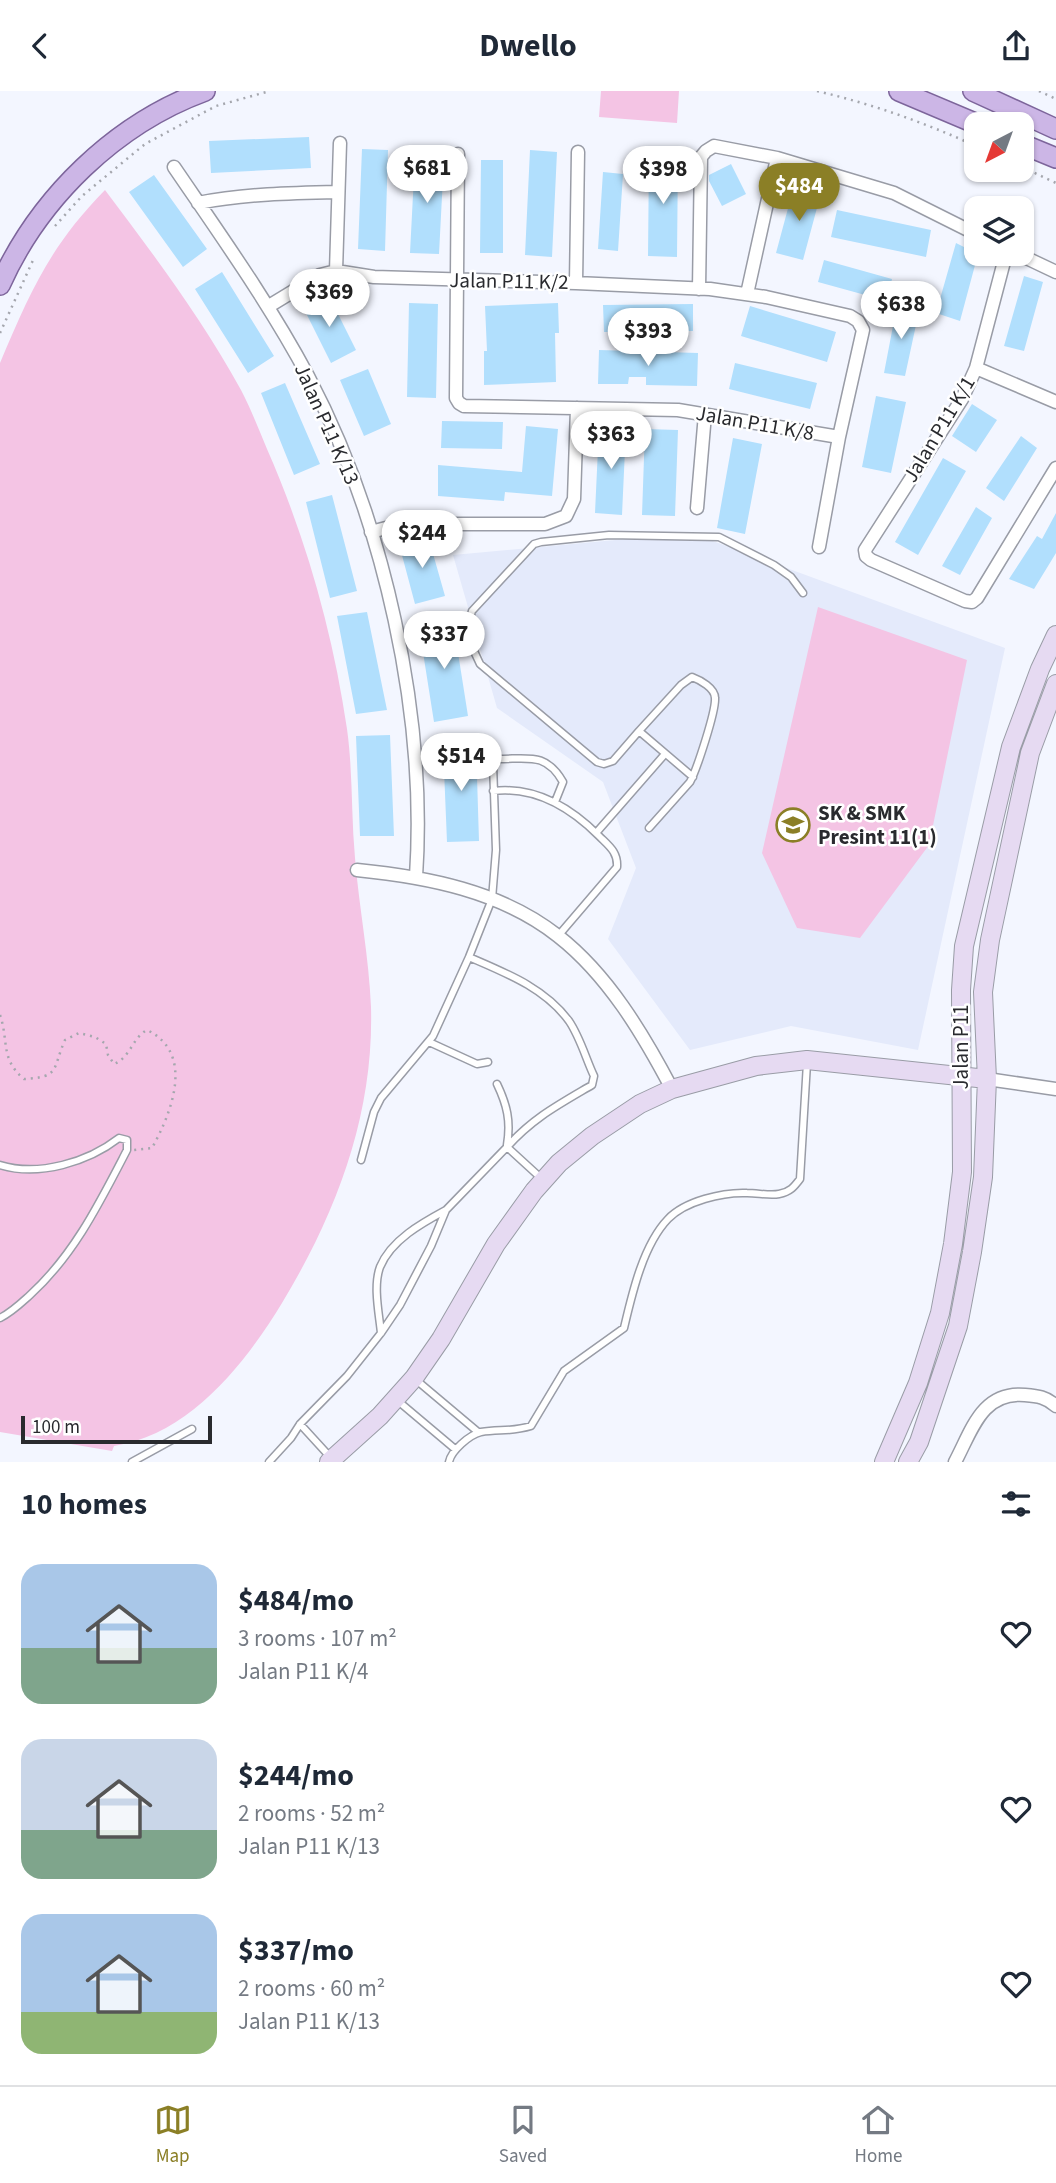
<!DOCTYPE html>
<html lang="en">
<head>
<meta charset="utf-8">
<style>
	:root { --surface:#fff; --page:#f2f2f3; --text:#1f2937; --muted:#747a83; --line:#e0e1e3; --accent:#8b7f26 }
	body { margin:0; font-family:"Source Sans 3",sans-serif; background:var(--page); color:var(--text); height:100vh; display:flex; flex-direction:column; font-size:26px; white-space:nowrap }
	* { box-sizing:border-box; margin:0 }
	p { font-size:23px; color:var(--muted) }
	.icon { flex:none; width:38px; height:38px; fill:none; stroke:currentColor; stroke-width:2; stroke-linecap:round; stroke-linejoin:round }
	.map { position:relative; height:1371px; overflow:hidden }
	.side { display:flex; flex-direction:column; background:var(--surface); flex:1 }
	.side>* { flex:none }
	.needle { width:46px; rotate:221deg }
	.controls { position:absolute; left:964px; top:21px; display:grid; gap:14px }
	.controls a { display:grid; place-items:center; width:70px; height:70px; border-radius:14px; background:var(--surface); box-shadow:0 2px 5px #0004; font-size:35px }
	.scale { position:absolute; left:21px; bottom:18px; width:191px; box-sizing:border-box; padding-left:7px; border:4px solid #292a2e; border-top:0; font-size:19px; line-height:24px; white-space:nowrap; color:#292a2e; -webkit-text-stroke:5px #fff; paint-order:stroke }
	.price { position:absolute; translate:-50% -60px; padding:0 16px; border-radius:24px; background:#fff; color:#222; font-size:23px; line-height:46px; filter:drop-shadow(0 2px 4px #0008) }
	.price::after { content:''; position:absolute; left:50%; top:42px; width:21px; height:16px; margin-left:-10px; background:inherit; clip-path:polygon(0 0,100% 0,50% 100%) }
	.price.selected { background:var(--accent); color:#fff }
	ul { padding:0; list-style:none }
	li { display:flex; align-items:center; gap:21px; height:175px; padding:0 21px }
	li span { display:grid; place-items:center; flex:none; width:196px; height:140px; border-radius:21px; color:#555 }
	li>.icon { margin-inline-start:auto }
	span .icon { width:84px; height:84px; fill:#fffc; stroke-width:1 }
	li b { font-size:30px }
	h2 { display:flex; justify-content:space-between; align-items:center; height:84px; padding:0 21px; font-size:30px }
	header { display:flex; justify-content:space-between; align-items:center; height:91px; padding:0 21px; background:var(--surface); font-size:32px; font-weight:700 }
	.menu { display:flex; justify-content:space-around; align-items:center; height:98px; border-top:2px solid var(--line); background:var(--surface); font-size:19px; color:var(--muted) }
	.menu a { display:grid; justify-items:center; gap:4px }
	.menu .selected { color:var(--accent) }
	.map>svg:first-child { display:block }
	.built { fill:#e4eafb }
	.green { fill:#f4c4e4 }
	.building { fill:#b1dffd }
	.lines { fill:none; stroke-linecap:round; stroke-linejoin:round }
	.lane-casing { stroke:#999ca6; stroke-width:9 }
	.street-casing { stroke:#999ca6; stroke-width:15 }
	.secondary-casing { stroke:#999ca6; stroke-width:20 }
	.primary-casing { stroke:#7d659b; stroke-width:22 }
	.path { stroke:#a5a7ae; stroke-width:2.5; stroke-dasharray:2 5; stroke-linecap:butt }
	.lane { stroke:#fff; stroke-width:6 }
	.street { stroke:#fff; stroke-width:12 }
	.secondary { stroke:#e6daf2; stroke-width:18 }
	.primary { stroke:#ccb6e6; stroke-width:19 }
	.labels { text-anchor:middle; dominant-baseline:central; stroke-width:5; stroke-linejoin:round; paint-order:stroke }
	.street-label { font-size:21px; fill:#292a2e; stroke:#fff }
	.poi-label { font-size:21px; font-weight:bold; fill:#292a2e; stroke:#fff; text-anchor:start }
</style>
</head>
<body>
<header><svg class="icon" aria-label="back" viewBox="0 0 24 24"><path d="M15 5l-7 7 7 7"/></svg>Dwello<svg class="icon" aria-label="share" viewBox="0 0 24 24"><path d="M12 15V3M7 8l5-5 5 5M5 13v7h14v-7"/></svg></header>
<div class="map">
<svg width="1056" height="1371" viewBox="0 0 1056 1371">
	<rect width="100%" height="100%" fill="#f3f6ff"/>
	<path class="built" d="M691,442L1005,557L918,959L791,935L690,959L608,848L636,777L603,691L497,617L453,464Z"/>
	<path class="green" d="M601,0H679L677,32L599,26Z
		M105,99C154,164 202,228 241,299C251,318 259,339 267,358C306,447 333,542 347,638C353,681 351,724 355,767C359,816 369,866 371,916C374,1023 337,1121 282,1212C245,1273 189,1344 114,1355L112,1360L0,1341V272C30,201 50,155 105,99Z
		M818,516L967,569L929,754L860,847L797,837L762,762Z"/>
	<path class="building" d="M309,46L311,77L211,82L209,50Z
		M362,58L388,59L385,160L358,158Z
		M530,59L557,61L552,166L525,164Z
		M415,65L444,67L439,163L410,162Z
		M649,65H678L677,166L648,165Z
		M481,69H503V162H480Z
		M731,73L746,103L722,115L709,90V84Z
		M603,81L623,83L618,160L598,158Z
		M154,84L207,158L183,176L129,101Z
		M794,95L821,102L803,169L776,162Z
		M837,119L931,139L926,166L831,146Z
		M956,152L978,163L960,230L936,222Z
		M824,169L892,188L887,210L818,191Z
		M222,181L274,265L248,282L195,198Z
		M1024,185L1043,191L1024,260L1004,255Z
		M328,203L356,259L331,272L303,216Z
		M409,212L438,213L436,307L407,306Z
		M558,212L559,242H555L556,291L484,294V260H487L485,215Z
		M693,213V240L604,241L603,214Z
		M897,214L919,220L905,285L884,282Z
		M750,215L836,241L827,271L741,245Z
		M599,259L698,262L697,295L646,294V286H629L628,293H598Z
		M735,272L817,292L810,318L729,298Z
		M368,278L391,333L364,345L340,289Z
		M285,292L320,373L294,384L261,302Z
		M876,305L906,311L891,382L862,376Z
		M972,313L997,329L976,361L952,345Z
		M442,330L503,331L502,358L441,357Z
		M526,335L558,338L552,405L505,401L504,410L438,405V374L522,381Z
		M599,336L626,337L622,424L595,422Z
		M645,338L678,339L675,425L642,424Z
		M1021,345L1037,357L1004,410L986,397Z
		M733,347L762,353L745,443L717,437Z
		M943,367L966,380L918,464L895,451Z
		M332,404L357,500L330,507L306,411Z
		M976,416L992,427L960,484L942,475Z
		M1056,422V462L1034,498L1009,488L1037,445L1042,448Z
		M428,445L445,505L415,513L399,453Z
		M367,521L387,619L356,623L337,525Z
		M453,530L468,625L434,631L419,536Z
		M390,644L394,745H360L356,645Z
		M476,653L479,750L447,751L443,654Z"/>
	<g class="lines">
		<defs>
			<path id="lane" d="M639,640L613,670L604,673L597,671L480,573L473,558L468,534L472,520L534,453L541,451L609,444L719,446L774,474L791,486L803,502
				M493,700C535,695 570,716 599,745C609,755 618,761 617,776L558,845
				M649,737L690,691C697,678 716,620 715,607C715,597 700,589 692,586L681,594L639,640L693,686
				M596,742L665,663
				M469,866C506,882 545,897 569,930C580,946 586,968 594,985L592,994C558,1014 533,1027 507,1056
				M429,951L477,973L488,971
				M497,993C507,1014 511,1030 507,1054
				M361,1069L374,1021L381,1007L433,945L469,866L492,808L496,759L493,673L498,668C528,668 546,661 563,691L555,711
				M0,1074C39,1086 88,1071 119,1047L127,1049V1059C100,1111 74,1164 30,1204C20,1213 12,1221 0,1227
				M381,1242C379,1222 373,1195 380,1176C391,1149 422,1132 446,1119
				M415,1288L478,1341
				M398,1310L455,1358
				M300,1333L332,1368
				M132,1371L192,1338
				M269,1371L291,1347L300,1333L347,1285L381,1242L400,1214L431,1155L446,1119L507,1056L542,1088
				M449,1371C451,1360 469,1344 481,1341C499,1338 511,1341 531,1335L564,1280L624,1237C632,1203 643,1154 668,1128C685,1110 723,1101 747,1102C758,1102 770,1105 779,1103C790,1101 794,1096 800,1088L807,972"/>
			<path id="street" d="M458,63L456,307L459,312L464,315L678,319L839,346
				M174,76C221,145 269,212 308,285C384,429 427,624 416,786
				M198,112C244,103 291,102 338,101
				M1006,163L976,277L962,308L865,459L866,465L871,469L965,510L972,511L977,507L1056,377
				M1018,163L1056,181
				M336,180L340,52
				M576,192L578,61
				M699,198L701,66L706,60L714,55L777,67L894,102L976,143
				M747,203L777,67
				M269,215L320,184L336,180L374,186L576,192L710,198L766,206L850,225L858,230L863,239L839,346L819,456
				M976,277L1056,311
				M697,417L705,323
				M371,441L401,433H545L566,425L574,408L577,317
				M357,779C427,786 501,800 558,845C608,884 643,943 672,998
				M987,988L1056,998
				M955,1371C972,1339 982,1300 1025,1304C1038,1305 1046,1306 1056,1315"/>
			<path id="secondary" d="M329,1371L380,1325L414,1287L441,1248L496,1153L534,1100L559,1072L592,1045L640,1013L672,998L756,975L807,969L987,988
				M884,1371L918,1292L940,1222L953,1153L962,1081L961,899L964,855L1011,656L1040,578L1056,544
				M908,1371L919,1351L958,1235L972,1161L983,1086L987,988L983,901L990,849L1030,662L1056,593"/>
			<path id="primary" d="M899,0L977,33
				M973,0L1056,38
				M1022,53L1056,67
				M0,194C39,107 115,33 205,0"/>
		</defs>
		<use href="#lane" class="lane-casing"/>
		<use href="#street" class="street-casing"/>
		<use href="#secondary" class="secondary-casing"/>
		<use href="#primary" class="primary-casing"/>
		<path class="path" d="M817,0C875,14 923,31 976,55
			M1039,0L1056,8
			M1022,76L1056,92
			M55,135L82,105L145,53L216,15L270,0
			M0,242L34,167
			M0,924C9,950 0,968 24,988C61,986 52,978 65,949L79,942L95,946L106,953L108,964L114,973C131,966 132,947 147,939C195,962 172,1021 152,1057L134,1059"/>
		<use href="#lane" class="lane"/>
		<use href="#street" class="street"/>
		<use href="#secondary" class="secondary"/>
		<use href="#primary" class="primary"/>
	</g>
	<defs>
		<symbol id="school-ring" viewBox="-11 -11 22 22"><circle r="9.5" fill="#fff" stroke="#8b7f26" stroke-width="1.5"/><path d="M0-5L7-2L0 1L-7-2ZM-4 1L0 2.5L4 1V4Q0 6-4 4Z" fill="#8b7f26"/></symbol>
	</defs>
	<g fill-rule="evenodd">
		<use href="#school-ring" x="774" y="715" width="38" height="38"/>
	</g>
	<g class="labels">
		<g class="street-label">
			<text transform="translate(509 190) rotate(1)">Jalan P11 K/2</text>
			<text transform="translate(755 332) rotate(10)">Jalan P11 K/8</text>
			<text transform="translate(327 333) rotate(66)">Jalan P11 K/13</text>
			<text transform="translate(939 338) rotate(-59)">Jalan P11 K/1</text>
			<text transform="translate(961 956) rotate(-90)">Jalan P11</text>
		</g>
		<g class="poi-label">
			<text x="818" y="722">SK &amp; SMK<tspan x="818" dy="24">Presint 11(1)</tspan></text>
		</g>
	</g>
</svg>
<div class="controls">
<a><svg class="needle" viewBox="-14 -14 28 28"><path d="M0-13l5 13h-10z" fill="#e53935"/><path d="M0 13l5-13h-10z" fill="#747a83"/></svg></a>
<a><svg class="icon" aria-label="layers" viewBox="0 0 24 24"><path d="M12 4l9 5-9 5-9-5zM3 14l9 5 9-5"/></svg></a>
</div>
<div class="scale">100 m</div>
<b class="price" style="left:427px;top:114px">$681</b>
<b class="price" style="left:663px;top:115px">$398</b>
<b class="price selected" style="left:799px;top:132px">$484</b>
<b class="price" style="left:329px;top:238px">$369</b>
<b class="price" style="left:901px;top:250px">$638</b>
<b class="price" style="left:648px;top:277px">$393</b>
<b class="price" style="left:611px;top:380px">$363</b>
<b class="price" style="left:422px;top:479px">$244</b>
<b class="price" style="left:444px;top:580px">$337</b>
<b class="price" style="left:461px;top:702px">$514</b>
</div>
<section class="side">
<h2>10 homes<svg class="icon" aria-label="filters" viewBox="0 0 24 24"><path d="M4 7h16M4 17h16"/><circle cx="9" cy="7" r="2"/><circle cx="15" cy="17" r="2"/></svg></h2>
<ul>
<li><span style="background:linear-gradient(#a9c7e8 60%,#7fa58c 0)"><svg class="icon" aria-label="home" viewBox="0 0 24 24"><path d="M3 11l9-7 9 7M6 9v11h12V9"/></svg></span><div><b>$484/mo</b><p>3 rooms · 107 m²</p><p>Jalan P11 K/4</p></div><svg class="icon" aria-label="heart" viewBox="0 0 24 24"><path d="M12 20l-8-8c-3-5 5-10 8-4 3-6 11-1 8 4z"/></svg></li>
<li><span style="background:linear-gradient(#c9d6e8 65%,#7fa58c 0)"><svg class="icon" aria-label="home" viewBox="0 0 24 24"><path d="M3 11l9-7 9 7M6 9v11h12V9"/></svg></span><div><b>$244/mo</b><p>2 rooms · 52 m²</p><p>Jalan P11 K/13</p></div><svg class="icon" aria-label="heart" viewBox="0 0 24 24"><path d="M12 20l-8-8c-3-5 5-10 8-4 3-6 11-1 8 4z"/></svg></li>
<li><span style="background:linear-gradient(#a9c7e8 70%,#8fb573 0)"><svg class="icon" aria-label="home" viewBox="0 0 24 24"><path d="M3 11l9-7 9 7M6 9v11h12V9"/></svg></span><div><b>$337/mo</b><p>2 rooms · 60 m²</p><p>Jalan P11 K/13</p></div><svg class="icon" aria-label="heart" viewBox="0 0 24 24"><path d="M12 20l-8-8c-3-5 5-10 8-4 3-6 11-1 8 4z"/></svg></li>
</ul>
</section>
<nav class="menu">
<a class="selected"><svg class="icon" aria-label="map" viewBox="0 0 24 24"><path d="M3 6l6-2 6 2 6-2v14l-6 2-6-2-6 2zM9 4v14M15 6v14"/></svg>Map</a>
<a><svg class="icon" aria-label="saved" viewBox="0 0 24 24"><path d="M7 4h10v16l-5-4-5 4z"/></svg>Saved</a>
<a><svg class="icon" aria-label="home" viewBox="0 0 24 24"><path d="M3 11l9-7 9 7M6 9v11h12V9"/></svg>Home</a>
</nav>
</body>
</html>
